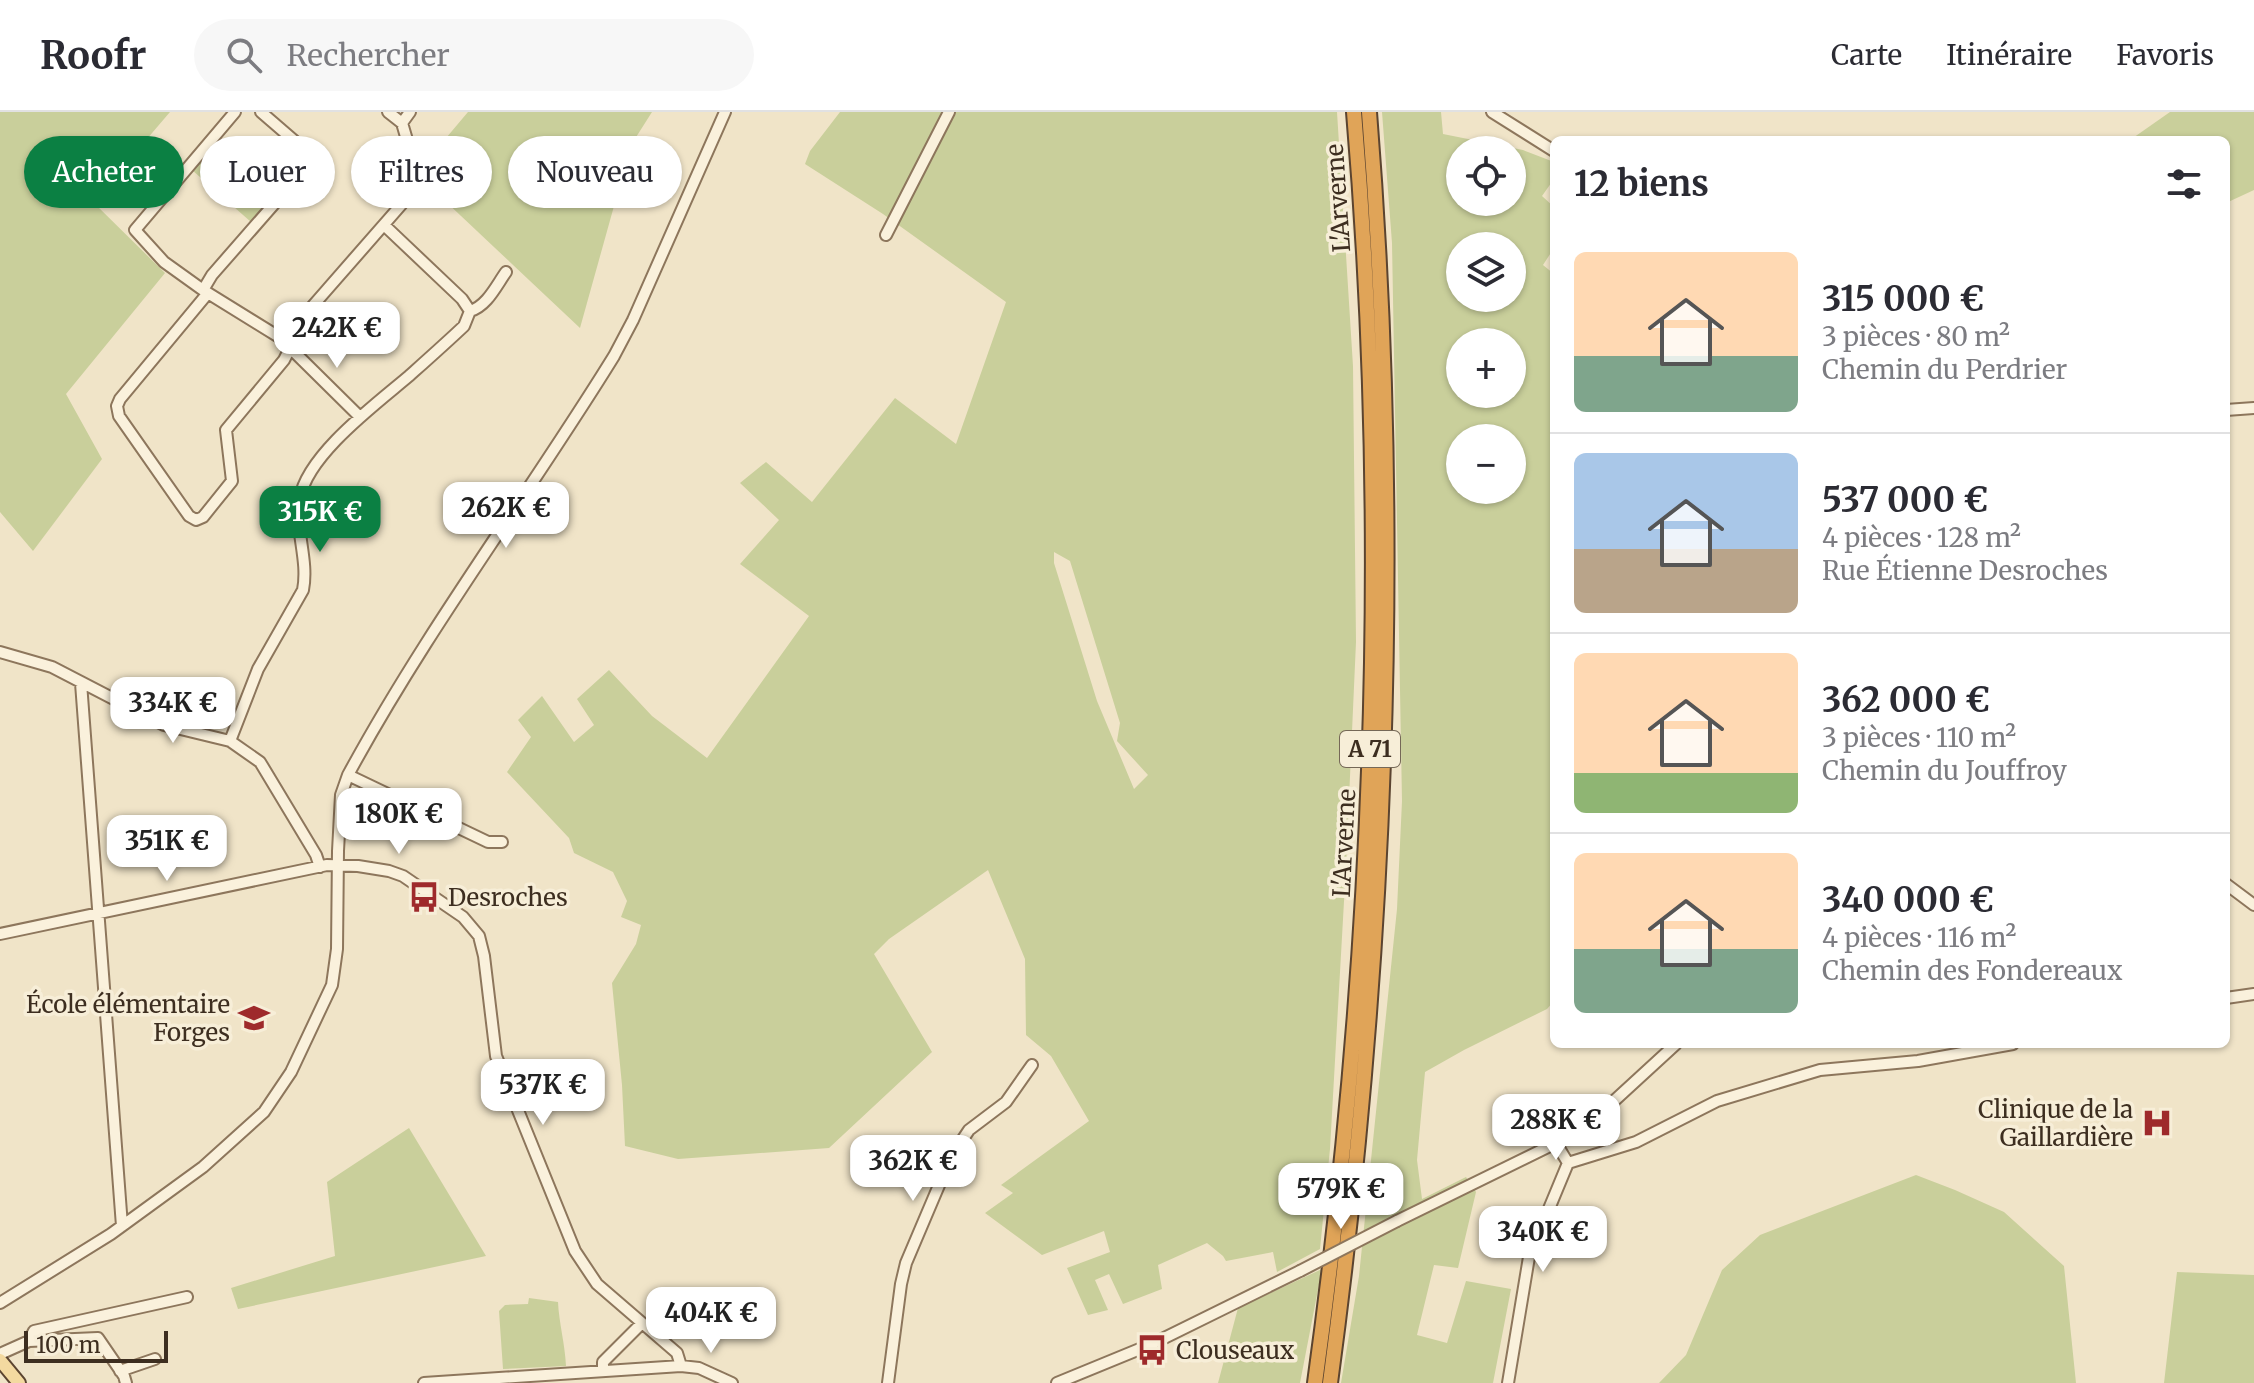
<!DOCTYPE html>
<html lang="fr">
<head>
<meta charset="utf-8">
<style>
	:root { --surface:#fff; --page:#f7f7f7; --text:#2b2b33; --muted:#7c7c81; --line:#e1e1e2; --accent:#0b8043 }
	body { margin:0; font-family:Merriweather,serif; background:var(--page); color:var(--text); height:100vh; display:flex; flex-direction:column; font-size:30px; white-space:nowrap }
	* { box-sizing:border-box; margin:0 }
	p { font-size:26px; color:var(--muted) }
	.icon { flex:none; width:44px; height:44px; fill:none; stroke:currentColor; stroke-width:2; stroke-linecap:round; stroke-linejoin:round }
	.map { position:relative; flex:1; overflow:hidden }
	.panel { position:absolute; left:1550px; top:24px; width:680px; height:912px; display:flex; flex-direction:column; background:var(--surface); border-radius:12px; box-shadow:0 2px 6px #0004 }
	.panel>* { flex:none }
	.guide { position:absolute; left:24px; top:24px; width:760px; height:72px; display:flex; gap:16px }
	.fabs { position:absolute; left:1446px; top:24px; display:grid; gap:16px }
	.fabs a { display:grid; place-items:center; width:80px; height:80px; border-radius:50%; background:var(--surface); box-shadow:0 2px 6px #0004; font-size:40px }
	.scale { position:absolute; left:24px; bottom:20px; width:144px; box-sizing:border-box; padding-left:8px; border:4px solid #3d2e20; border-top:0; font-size:22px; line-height:28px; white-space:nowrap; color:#3d2e20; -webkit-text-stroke:6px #f7eed8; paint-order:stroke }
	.price { position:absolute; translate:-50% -68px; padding:0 18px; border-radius:16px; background:#fff; color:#222; font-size:26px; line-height:52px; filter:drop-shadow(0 2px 4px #0008) }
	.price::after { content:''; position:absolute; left:50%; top:48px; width:24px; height:18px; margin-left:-12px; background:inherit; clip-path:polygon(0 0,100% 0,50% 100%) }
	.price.selected { background:var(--accent); color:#fff }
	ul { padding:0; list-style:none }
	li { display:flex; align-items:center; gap:24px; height:200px; padding:0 24px }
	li+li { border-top:2px solid var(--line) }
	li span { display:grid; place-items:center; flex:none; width:224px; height:160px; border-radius:12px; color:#555 }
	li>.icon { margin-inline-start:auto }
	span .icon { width:96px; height:96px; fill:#fffc; stroke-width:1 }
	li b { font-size:34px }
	h2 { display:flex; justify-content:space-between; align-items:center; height:96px; padding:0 24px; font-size:34px }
	.chip { padding:0 28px; border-radius:36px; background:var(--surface); box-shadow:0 2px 6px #0004; font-size:28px; line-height:72px }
	.chip.selected { background:var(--accent); color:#fff }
	header { display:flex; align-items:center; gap:48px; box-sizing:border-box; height:112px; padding:0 40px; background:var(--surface); border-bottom:2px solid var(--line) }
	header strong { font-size:38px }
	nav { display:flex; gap:44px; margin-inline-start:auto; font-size:28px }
	.search { width:560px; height:72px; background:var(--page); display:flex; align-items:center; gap:20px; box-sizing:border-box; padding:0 28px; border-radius:44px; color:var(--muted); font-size:30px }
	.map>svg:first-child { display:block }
	.green { fill:#c9cf9b; fill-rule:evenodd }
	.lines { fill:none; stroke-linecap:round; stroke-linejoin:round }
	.minor-casing { stroke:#8d765c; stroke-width:14 }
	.major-casing { stroke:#5b4430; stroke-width:16 }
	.highway-casing { stroke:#5b4430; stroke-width:18 }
	.minor { stroke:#faf1dc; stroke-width:10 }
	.major { stroke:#f3d9a0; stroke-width:12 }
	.highway { stroke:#e0a458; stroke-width:14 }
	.minor-bridge-casing { stroke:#8d765c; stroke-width:14; stroke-linecap:butt }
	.minor-bridge { stroke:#faf1dc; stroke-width:10 }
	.labels { text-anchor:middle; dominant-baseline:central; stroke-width:7; stroke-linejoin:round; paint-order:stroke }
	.shield { fill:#f7eed8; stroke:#756857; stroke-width:2 }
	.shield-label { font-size:22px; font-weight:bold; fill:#3d2e20 }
	.street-label { font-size:24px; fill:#3d2e20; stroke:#f7eed8 }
	.poi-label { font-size:24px; fill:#3d2e20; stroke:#f7eed8; text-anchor:start }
</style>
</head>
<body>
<header>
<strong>Roofr</strong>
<div class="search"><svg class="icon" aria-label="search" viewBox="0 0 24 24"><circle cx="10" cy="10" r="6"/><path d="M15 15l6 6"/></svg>Rechercher</div>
<nav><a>Carte</a><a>Itinéraire</a><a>Favoris</a></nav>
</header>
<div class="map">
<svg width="2254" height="1271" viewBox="0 0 2254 1271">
	<rect width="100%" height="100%" fill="#f0e4c8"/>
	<path class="green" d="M0,0H170L93,90L165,161L66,282L102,347L33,439L0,400Z
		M468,0H652L612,63L621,69L580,216L426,71L430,45Z
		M840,0H1337L1353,254L1356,530L1346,754L1330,1037L1320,1137L1277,1160L1273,1140L1226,1149L1223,1144L1207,1131L1158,1153L1162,1177L1123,1192L1109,1162L1095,1168L1108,1198L1088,1203L1067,1156L1110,1140L1104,1119L1042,1143L985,1101L1013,1081L1001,1073L1089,1009L1051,944L1026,923L1025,847L988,758L889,827L874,842L932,940L829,1036L678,1047L625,1034L622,973L612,871L636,832L641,813L621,805L627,789L613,760L574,741L569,726L507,660L531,625L518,608L542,584L574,630L594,613L577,587L609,558L652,604L707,646L809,504L740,452L779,408L740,371L766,350L812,390L895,286L956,332L1006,190L883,102L805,52L810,39ZM1054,440L1070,449L1120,611L1117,629L1148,663L1134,677L1097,589L1054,451Z
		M1382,0H1441L1443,22L1523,38L1554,50V67L1542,84L1554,95V136L1543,153L1554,162V889L1547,897L1464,938L1425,960L1417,1048L1422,1087L1466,1065L1476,1080L1458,1156L1434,1153L1417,1223L1447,1231L1466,1169L1511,1177L1493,1271H1341L1359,1164L1397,797L1402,689L1392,131ZM1460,38H1512V90H1460ZM1460,134H1512V186H1460ZM1460,230H1512V282H1460ZM1460,326H1512V378H1460Z
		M2170,0H2254V78L2226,91V28H2130Z
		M212,35L270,87L251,110L192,58Z
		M409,1016L486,1144L238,1197L231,1176L335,1144L327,1070Z
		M1916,1063L1955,1078L2004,1100L2064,1154L2076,1271H1659L1686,1243L1722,1158L1760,1123Z
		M1322,1157L1300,1271H1218L1238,1196Z
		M2177,1160L2254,1163V1271H2164Z
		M529,1186L558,1190C559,1211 565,1232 566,1254L503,1257L499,1199L505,1193L528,1192Z"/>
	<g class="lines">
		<defs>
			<path id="minor" d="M235,0L135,118L164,150L203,178L279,225L360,305
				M388,0L402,11
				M1492,0L1554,39
				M402,11L410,0
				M384,113L462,187L470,199
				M886,123L949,0
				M203,178L212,163L303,59L310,47L305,38L261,0
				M208,181L120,287L117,294L119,304L189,404L196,408L203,405L232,369L226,318L284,248L310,197L401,93L409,66L407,28L402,11
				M2226,298L2254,296
				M0,540L52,555L164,613L230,629L260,650L316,743L320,755
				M81,571L122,1114
				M230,629L258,557L303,478C309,447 294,417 300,386C307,343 376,292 409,264C428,247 446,231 464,214L470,199C487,194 496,174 506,160
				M348,663L488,730H502
				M2226,772L2254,793
				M0,822L327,753L358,754L389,759L403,764L463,805L479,824L484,844L496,944L575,1139L597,1172L677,1241L681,1254
				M2226,886L2254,882
				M1556,1031L1568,1051
				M1568,1051L1636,1030L1717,989L1820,958L1918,949L2013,932
				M1397,1109L1556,1031L1603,999L1676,932
				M0,1191L111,1122L203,1055L264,1000L291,960L332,873L337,837L338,739L341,683L348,663C427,517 527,385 614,244L633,208L725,0
				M29,1229L34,1219L187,1185
				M0,1242L29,1229L98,1226L124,1264L126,1271
				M603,1258V1250L642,1211
				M120,1259L155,1247
				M424,1271L681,1254L699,1256L732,1271
				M888,1271L901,1172L906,1151L951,1045L969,1018L1006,990L1032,953
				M1057,1271L1152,1232L1300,1159
				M1508,1271L1529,1145L1568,1051"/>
			<path id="major" d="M0,1248L19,1271"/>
			<path id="highway" d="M1315,1271C1373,850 1390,423 1354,0
				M1330,1271C1387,847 1403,427 1369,0"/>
		</defs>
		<use href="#minor" class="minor-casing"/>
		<use href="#major" class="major-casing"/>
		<use href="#highway" class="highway-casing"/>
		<use href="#minor" class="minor"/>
		<use href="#major" class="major"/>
		<use href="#highway" class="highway"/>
		<defs>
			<path id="minor-bridge" d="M1300,1159L1397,1109"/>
		</defs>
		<use href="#minor-bridge" class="minor-bridge-casing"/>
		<use href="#minor-bridge" class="minor-bridge"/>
	</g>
	<defs>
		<symbol id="bus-bare" viewBox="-9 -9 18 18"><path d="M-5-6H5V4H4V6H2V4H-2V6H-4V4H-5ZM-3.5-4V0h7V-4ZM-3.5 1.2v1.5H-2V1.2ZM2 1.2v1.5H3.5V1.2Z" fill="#9e2a2b" stroke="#f7eed8" stroke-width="2.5" paint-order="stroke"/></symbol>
		<symbol id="school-bare" viewBox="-9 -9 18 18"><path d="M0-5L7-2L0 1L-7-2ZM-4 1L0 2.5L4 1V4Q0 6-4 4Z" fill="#9e2a2b" stroke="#f7eed8" stroke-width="2.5" paint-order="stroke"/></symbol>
		<symbol id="hospital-bare" viewBox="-9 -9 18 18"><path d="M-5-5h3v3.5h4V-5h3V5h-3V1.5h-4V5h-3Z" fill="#9e2a2b" stroke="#f7eed8" stroke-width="2.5" paint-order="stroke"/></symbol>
	</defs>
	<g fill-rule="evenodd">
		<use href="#bus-bare" x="402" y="763" width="44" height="44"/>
		<use href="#school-bare" x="232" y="884" width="44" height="44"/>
		<use href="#hospital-bare" x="2135" y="989" width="44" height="44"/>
		<use href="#bus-bare" x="1130" y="1216" width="44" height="44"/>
	</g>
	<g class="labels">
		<rect class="shield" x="1340" y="619" width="60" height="36" rx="6"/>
		<g class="shield-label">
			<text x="1370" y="637">A 71</text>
		</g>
		<g class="street-label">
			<text transform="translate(1338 86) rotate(-94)">L'Arverne</text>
			<text transform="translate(1344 731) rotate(-87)">L'Arverne</text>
		</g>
		<g class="poi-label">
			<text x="448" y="785">Desroches</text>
			<text x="230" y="892" text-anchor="end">École élémentaire<tspan x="230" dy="28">Forges</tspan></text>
			<text x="2133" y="997" text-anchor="end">Clinique de la<tspan x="2133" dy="28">Gaillardière</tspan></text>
			<text x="1176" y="1238">Clouseaux</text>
		</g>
	</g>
</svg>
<div class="fabs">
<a><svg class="icon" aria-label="locate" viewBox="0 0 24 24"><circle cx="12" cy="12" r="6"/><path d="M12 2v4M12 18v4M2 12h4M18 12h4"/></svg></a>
<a><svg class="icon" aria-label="layers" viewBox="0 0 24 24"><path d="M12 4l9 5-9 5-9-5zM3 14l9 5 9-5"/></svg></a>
<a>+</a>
<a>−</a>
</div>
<div class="scale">100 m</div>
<b class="price" style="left:337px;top:258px">242K €</b>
<b class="price" style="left:506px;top:438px">262K €</b>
<b class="price selected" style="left:320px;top:442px">315K €</b>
<b class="price" style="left:173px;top:633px">334K €</b>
<b class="price" style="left:399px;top:744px">180K €</b>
<b class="price" style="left:167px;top:771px">351K €</b>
<b class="price" style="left:543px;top:1015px">537K €</b>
<b class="price" style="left:1556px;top:1050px">288K €</b>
<b class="price" style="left:913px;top:1091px">362K €</b>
<b class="price" style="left:1341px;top:1119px">579K €</b>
<b class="price" style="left:1543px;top:1162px">340K €</b>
<b class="price" style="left:711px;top:1243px">404K €</b>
<div class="guide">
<a class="chip selected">Acheter</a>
<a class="chip">Louer</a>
<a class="chip">Filtres</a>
<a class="chip">Nouveau</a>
</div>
<section class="panel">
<h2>12 biens<svg class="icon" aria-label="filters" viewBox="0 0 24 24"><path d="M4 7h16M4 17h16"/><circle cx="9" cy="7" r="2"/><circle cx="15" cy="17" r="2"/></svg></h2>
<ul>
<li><span style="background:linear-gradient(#ffd9b3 65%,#7fa58c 0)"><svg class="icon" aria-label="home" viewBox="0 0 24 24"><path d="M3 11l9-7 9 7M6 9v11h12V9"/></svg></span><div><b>315 000 €</b><p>3 pièces · 80 m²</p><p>Chemin du Perdrier</p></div></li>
<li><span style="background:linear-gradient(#a9c7e8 60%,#b9a48a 0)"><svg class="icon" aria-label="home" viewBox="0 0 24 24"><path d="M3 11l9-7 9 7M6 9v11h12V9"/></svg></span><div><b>537 000 €</b><p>4 pièces · 128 m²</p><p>Rue Étienne Desroches</p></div></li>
<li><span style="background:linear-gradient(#ffd9b3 75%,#8fb573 0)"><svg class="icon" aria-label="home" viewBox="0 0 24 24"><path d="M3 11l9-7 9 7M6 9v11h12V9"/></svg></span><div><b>362 000 €</b><p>3 pièces · 110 m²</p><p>Chemin du Jouffroy</p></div></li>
<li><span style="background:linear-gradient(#ffd9b3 60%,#7fa58c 0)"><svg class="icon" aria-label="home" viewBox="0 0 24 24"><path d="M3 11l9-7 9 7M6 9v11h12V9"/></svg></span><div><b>340 000 €</b><p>4 pièces · 116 m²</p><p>Chemin des Fondereaux</p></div></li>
</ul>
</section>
</div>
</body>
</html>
